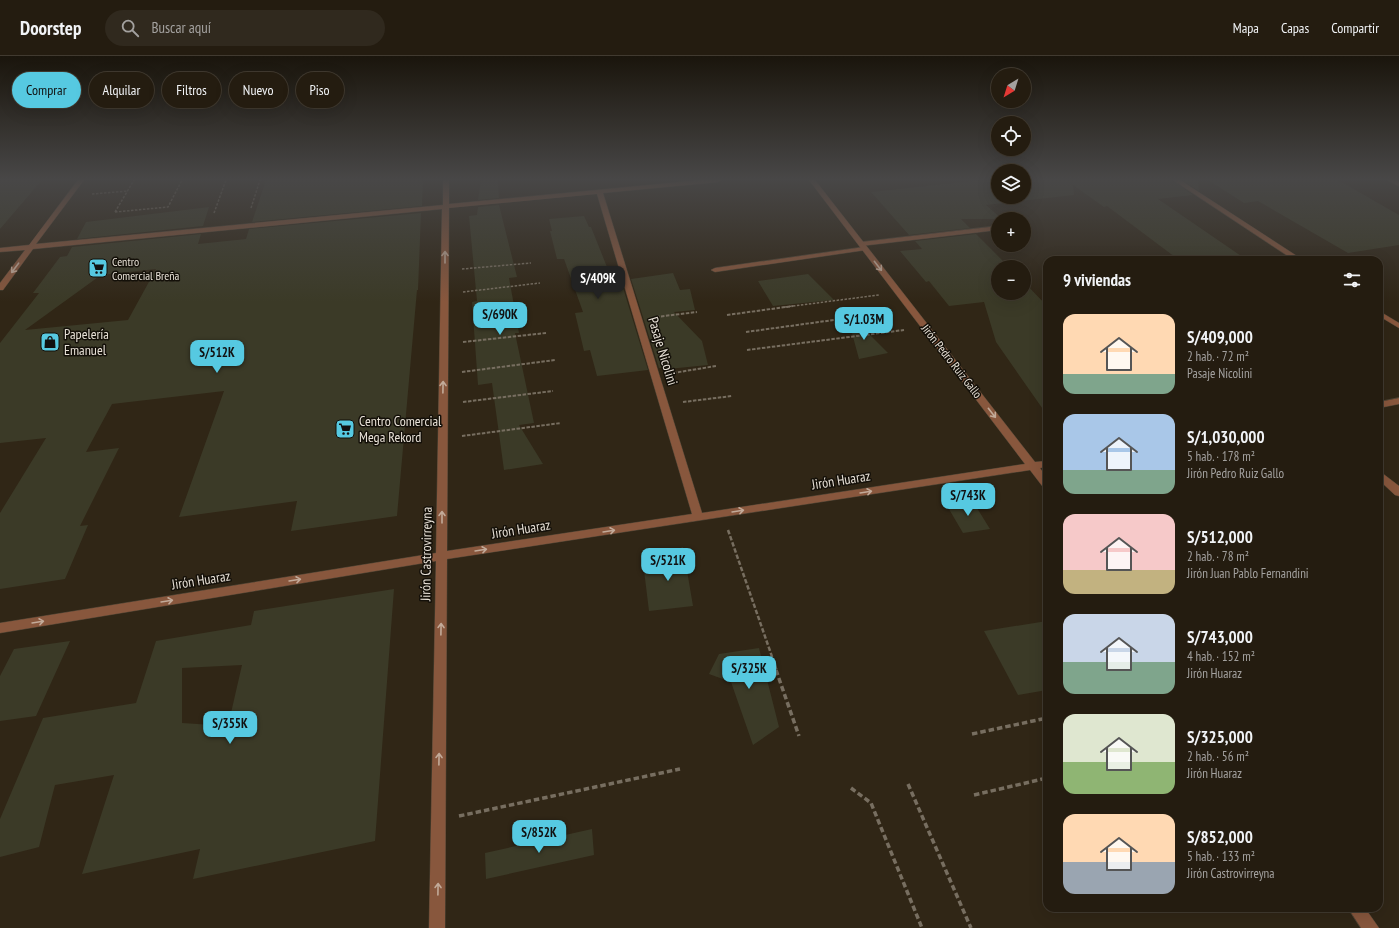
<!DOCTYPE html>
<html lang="es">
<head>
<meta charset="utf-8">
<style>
	:root { --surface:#241c10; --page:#30291e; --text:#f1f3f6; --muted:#a3a19f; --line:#413a30; --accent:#56c9e1 }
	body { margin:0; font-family:"PT Sans Narrow",sans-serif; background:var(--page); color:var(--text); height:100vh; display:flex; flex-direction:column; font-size:15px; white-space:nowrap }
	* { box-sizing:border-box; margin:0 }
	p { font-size:13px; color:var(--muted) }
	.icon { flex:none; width:22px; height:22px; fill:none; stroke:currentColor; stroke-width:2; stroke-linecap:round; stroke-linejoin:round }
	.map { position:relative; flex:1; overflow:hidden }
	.sheet { position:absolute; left:1043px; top:200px; width:340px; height:656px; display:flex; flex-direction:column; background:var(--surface); border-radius:12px; box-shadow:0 4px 16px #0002,0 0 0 1px var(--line) }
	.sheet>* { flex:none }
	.top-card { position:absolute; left:12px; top:16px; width:380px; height:36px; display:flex; gap:8px }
	.needle { width:26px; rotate:218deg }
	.fabs { position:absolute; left:991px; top:12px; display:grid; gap:8px }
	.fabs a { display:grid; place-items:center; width:40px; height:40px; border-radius:50%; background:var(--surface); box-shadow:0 4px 16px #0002,0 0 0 1px var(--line); font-size:20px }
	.price { position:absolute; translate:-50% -34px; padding:0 9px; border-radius:8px; background:var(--accent); color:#111; font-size:13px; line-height:26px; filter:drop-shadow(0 1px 2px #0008) }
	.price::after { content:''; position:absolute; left:50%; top:24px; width:12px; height:9px; margin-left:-6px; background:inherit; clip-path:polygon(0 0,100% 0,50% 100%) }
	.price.active { background:#222; color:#fff }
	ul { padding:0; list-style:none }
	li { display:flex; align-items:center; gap:12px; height:100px; padding:0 20px }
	li span { display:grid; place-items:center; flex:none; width:112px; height:80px; border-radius:12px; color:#555 }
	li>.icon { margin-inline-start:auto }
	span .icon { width:48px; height:48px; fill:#fffc; stroke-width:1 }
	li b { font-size:17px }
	h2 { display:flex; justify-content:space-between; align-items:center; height:48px; padding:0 20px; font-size:17px }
	.pill { padding:0 14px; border-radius:18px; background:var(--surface); box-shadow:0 4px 16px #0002,0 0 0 1px var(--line); font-size:14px; line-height:36px }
	.pill.active { background:var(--accent); color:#111 }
	header { display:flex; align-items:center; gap:24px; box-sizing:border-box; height:56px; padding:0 20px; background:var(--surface); border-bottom:1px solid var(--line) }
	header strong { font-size:19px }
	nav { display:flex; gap:22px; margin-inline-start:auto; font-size:14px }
	.search { width:280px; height:36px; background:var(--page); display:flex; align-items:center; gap:10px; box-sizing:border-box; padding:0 14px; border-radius:22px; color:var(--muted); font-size:15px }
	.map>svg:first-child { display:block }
	.building { fill:#3b3a27; fill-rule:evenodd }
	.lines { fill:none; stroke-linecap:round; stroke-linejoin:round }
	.service-casing { stroke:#4d4435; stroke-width:1 }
	.minor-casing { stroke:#4d4435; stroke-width:1 }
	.path-far3 { stroke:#776e60; stroke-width:1.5; stroke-dasharray:2.5 1.5; stroke-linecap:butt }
	.path-far2 { stroke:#776e60; stroke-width:2; stroke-dasharray:3.5 1.5; stroke-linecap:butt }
	.path-far1 { stroke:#776e60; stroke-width:2.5; stroke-dasharray:4.5 2; stroke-linecap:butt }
	.path { stroke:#776e60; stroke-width:3.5; stroke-dasharray:5.5 3; stroke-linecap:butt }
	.service { fill:#88573d; fill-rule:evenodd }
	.minor { fill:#88573d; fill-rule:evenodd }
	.oneway { stroke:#c2aa99 }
	.labels { text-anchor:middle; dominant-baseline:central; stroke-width:3; stroke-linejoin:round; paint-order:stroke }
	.far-poi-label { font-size:12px; fill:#e8e1d7; stroke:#141009; text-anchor:start }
	.far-street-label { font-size:12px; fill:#e8e1d7; stroke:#141009 }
	.poi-label { font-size:14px; fill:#e8e1d7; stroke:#141009; text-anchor:start }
	.street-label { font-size:14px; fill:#e8e1d7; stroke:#141009 }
</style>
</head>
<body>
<header>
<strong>Doorstep</strong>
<div class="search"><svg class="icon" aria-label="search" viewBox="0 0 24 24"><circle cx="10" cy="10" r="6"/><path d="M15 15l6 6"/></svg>Buscar aquí</div>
<nav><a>Mapa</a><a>Capas</a><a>Compartir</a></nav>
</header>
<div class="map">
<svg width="1399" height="872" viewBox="0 0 1399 872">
	<rect width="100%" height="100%" fill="#302616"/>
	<path class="building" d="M0,124H42L0,173Z
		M266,124H423L422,150L252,166Z
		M481,124H498L499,142L478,144Z
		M982,124H998V141H1024V124H1172L1193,139L1158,143L1247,204H1179L1107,150L1104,151L1073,129L1074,139L986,149L1002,163H961L970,172L909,179L871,136Z
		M1182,124H1198L1199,135Z
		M1208,124H1338L1399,159V189L1348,197L1258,145L1244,147Z
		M499,149L517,221L509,222L519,277H515L534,367L519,369L543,408L504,414L492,327L478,329L472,246L477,245L469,160L477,159L478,151Z
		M209,151L203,170L77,183L86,166Z
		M421,157L418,234H417L397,460L291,475L297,445L179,461L224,335L112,348L86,396L119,392L80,470L88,469L65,523L0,533V457L46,382L0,387V287L39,237H33L60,201L67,200L72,191L201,178L198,188L246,183L249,173ZM156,213L128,264L25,274L101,219Z
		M584,160L589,171H591L613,226L621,225L648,314L597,320L590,294L584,295L575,257L583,256L564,203H557L550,175H552L549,163Z
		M976,178L1009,211H998V237H1024V226L1047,250V359L996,286L984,246L949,250L929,225L926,226L900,195L922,193L915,185Z
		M673,217L680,234L690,233L695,254L674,256L702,285L708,309L668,313L669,311L659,312L631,223Z
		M808,218L834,244L773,250L758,225Z
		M846,255L888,297L859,303Z
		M972,444L990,473L963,477L946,448Z
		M683,491L693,550L649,555L643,506Z
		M394,533L375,785L193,823L200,793L82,818L114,719L55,729L39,791L0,801V763L43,662L136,647L156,585L251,569L254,555ZM242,609L228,670L182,667V612Z
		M1047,565V634L1018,639L984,575Z
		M70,585L36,660L0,665V620L14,593Z
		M759,592L779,671L753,689L731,626L709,618L719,598Z
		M592,773L594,799L486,823L485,797Z"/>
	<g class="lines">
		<defs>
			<path id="service" d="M998,170V174L861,190L858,188L861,186Z
				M864,191L866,192V194L715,216L711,214L715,212Z"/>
			<path id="minor" d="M78,124H84L36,188L443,149V124H449V148L701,124H721L718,126L603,137L702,457L1025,408L809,124H815L1035,406L1047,405V411L1040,412L1047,422V433L1043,431L1030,414L447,503L445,872H429L436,505L0,577V567L436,497L442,153L33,193L3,234H0V227L25,194L0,196V192L29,189ZM597,138L692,458L447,495L449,152Z
				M1173,124H1180L1303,204H1294Z
				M1387,124H1395L1399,126V130Z
				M1379,255L1399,267V272L1379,260Z
				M1399,342V348L1379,352V346Z
				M1379,416L1382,417L1399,430V440L1395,439L1379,424Z
				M1348,852H1365L1379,872H1361Z"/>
		</defs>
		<use href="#service" class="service-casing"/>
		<use href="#minor" class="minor-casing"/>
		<path class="path-far3" d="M92,138L128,135
			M251,152L260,124
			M115,156L168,151L182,124
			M115,156L134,124
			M214,157L226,124
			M462,213L531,207
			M463,236L540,227
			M785,251L879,239"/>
		<path class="path-far2" d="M727,259L793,250
			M656,261L697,256
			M746,276L892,256
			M463,286L546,277
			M747,294L904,274
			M462,316L555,304
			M673,317L716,310
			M463,346L553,335
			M683,346L732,340
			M462,380L561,367"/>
		<path class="path-far1" d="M728,474L777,615"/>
		<path class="path" d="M776,614L799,680
			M972,678L1047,662
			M908,728L971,872
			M851,732L871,747L922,872
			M974,739L1047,722
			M459,760L680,713"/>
		<use href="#service" class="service"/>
		<use href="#minor" class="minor"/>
	</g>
	<defs><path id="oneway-shaft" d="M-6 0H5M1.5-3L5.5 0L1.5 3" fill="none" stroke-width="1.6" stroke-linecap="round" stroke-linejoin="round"/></defs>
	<g class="oneway">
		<use href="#oneway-shaft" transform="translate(445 201) rotate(-90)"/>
		<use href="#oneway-shaft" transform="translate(878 210) rotate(52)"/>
		<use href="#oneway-shaft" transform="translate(15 212) rotate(127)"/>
		<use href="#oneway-shaft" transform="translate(443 331) rotate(-89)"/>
		<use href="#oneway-shaft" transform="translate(992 357) rotate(52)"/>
		<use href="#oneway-shaft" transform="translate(866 436) rotate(-9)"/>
		<use href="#oneway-shaft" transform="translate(738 455) rotate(-9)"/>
		<use href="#oneway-shaft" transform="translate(442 461) rotate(-90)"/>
		<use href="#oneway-shaft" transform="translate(609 475) rotate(-9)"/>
		<use href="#oneway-shaft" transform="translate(481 494) rotate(-9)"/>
		<use href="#oneway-shaft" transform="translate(295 524) rotate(-9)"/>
		<use href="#oneway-shaft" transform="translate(167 545) rotate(-9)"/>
		<use href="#oneway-shaft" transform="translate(38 566) rotate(-9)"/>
		<use href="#oneway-shaft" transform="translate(441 573) rotate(-89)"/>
		<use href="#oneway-shaft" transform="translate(439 703) rotate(-89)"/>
		<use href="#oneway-shaft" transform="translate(438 833) rotate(-89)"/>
	</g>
	<linearGradient id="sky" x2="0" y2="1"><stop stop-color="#1a150c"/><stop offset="0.5" stop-color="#484747"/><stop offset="1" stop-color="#484747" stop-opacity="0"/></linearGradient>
	<rect width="1399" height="246" fill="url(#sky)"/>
	<defs>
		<symbol id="supermarket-square" viewBox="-11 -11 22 22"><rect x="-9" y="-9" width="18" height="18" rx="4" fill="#56c9e1" stroke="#141009"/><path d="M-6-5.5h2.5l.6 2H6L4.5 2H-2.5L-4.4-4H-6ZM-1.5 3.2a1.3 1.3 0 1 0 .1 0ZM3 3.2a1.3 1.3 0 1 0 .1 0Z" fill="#111"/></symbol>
		<symbol id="shop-square" viewBox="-11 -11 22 22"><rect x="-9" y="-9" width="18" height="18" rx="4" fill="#56c9e1" stroke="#141009"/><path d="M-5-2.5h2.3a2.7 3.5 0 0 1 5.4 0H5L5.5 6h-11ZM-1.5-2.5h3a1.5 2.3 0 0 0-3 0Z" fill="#111"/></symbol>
	</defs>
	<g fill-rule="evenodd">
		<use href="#supermarket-square" x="87" y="201" width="22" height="22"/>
		<use href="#shop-square" x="39" y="275" width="22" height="22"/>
		<use href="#supermarket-square" x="334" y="362" width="22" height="22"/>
	</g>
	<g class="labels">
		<g class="far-poi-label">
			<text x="112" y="205">Centro<tspan x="112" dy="14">Comercial Breña</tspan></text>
		</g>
		<g class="far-street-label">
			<text transform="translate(952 305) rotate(52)">Jirón Pedro Ruiz Gallo</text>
		</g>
		<g class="poi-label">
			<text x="64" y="278">Papelería<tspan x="64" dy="16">Emanuel</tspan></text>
			<text x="359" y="365">Centro Comercial<tspan x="359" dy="16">Mega Rekord</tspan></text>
		</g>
		<g class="street-label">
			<text transform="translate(663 295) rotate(73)">Pasaje Nicolini</text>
			<text transform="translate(841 424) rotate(-9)">Jirón Huaraz</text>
			<text transform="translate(521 473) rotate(-9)">Jirón Huaraz</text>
			<text transform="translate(426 498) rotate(-89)">Jirón Castrovirreyna</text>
			<text transform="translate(201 524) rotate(-9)">Jirón Huaraz</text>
		</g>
	</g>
</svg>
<div class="fabs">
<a><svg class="needle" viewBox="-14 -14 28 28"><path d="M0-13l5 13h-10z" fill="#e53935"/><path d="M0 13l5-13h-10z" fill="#a3a19f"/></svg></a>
<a><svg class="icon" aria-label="locate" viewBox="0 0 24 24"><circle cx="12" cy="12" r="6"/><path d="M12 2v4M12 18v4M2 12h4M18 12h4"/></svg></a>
<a><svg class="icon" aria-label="layers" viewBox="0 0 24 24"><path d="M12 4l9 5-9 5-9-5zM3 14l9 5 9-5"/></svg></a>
<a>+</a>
<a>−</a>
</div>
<b class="price active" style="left:598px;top:244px">S/409K</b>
<b class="price" style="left:500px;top:280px">S/690K</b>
<b class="price" style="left:864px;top:285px">S/1.03M</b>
<b class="price" style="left:217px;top:318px">S/512K</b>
<b class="price" style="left:968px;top:461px">S/743K</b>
<b class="price" style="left:668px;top:526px">S/521K</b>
<b class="price" style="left:749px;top:634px">S/325K</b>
<b class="price" style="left:230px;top:689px">S/355K</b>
<b class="price" style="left:539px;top:798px">S/852K</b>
<div class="top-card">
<a class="pill active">Comprar</a>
<a class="pill">Alquilar</a>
<a class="pill">Filtros</a>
<a class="pill">Nuevo</a>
<a class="pill">Piso</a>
</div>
<section class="sheet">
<h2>9 viviendas<svg class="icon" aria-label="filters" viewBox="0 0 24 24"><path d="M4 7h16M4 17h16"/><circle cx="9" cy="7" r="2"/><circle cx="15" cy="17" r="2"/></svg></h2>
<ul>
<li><span style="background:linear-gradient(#ffd9b3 75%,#7fa58c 0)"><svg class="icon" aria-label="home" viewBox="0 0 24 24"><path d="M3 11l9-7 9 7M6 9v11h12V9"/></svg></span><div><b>S/409,000</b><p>2 hab. · 72 m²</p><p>Pasaje Nicolini</p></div></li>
<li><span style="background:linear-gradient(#a9c7e8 70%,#7fa58c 0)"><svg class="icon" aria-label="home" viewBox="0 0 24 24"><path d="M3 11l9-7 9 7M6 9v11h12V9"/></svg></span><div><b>S/1,030,000</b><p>5 hab. · 178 m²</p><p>Jirón Pedro Ruiz Gallo</p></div></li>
<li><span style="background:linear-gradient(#f6c9c9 70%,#c2b280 0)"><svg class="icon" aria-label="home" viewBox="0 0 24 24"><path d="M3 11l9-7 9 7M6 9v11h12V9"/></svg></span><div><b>S/512,000</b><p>2 hab. · 78 m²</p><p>Jirón Juan Pablo Fernandini</p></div></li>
<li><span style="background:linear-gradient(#c9d6e8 60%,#7fa58c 0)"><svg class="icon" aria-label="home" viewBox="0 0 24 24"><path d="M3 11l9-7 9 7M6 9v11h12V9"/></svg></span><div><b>S/743,000</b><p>4 hab. · 152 m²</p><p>Jirón Huaraz</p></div></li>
<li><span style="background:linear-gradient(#dfe7d0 60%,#8fb573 0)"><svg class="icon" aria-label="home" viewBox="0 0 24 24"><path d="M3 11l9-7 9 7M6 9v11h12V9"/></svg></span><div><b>S/325,000</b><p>2 hab. · 56 m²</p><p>Jirón Huaraz</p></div></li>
<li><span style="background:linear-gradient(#ffd9b3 60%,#9aa5b1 0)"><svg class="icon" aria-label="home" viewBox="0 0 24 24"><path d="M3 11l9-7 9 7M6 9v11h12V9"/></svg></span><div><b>S/852,000</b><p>5 hab. · 133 m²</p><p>Jirón Castrovirreyna</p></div></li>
</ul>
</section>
</div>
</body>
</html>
